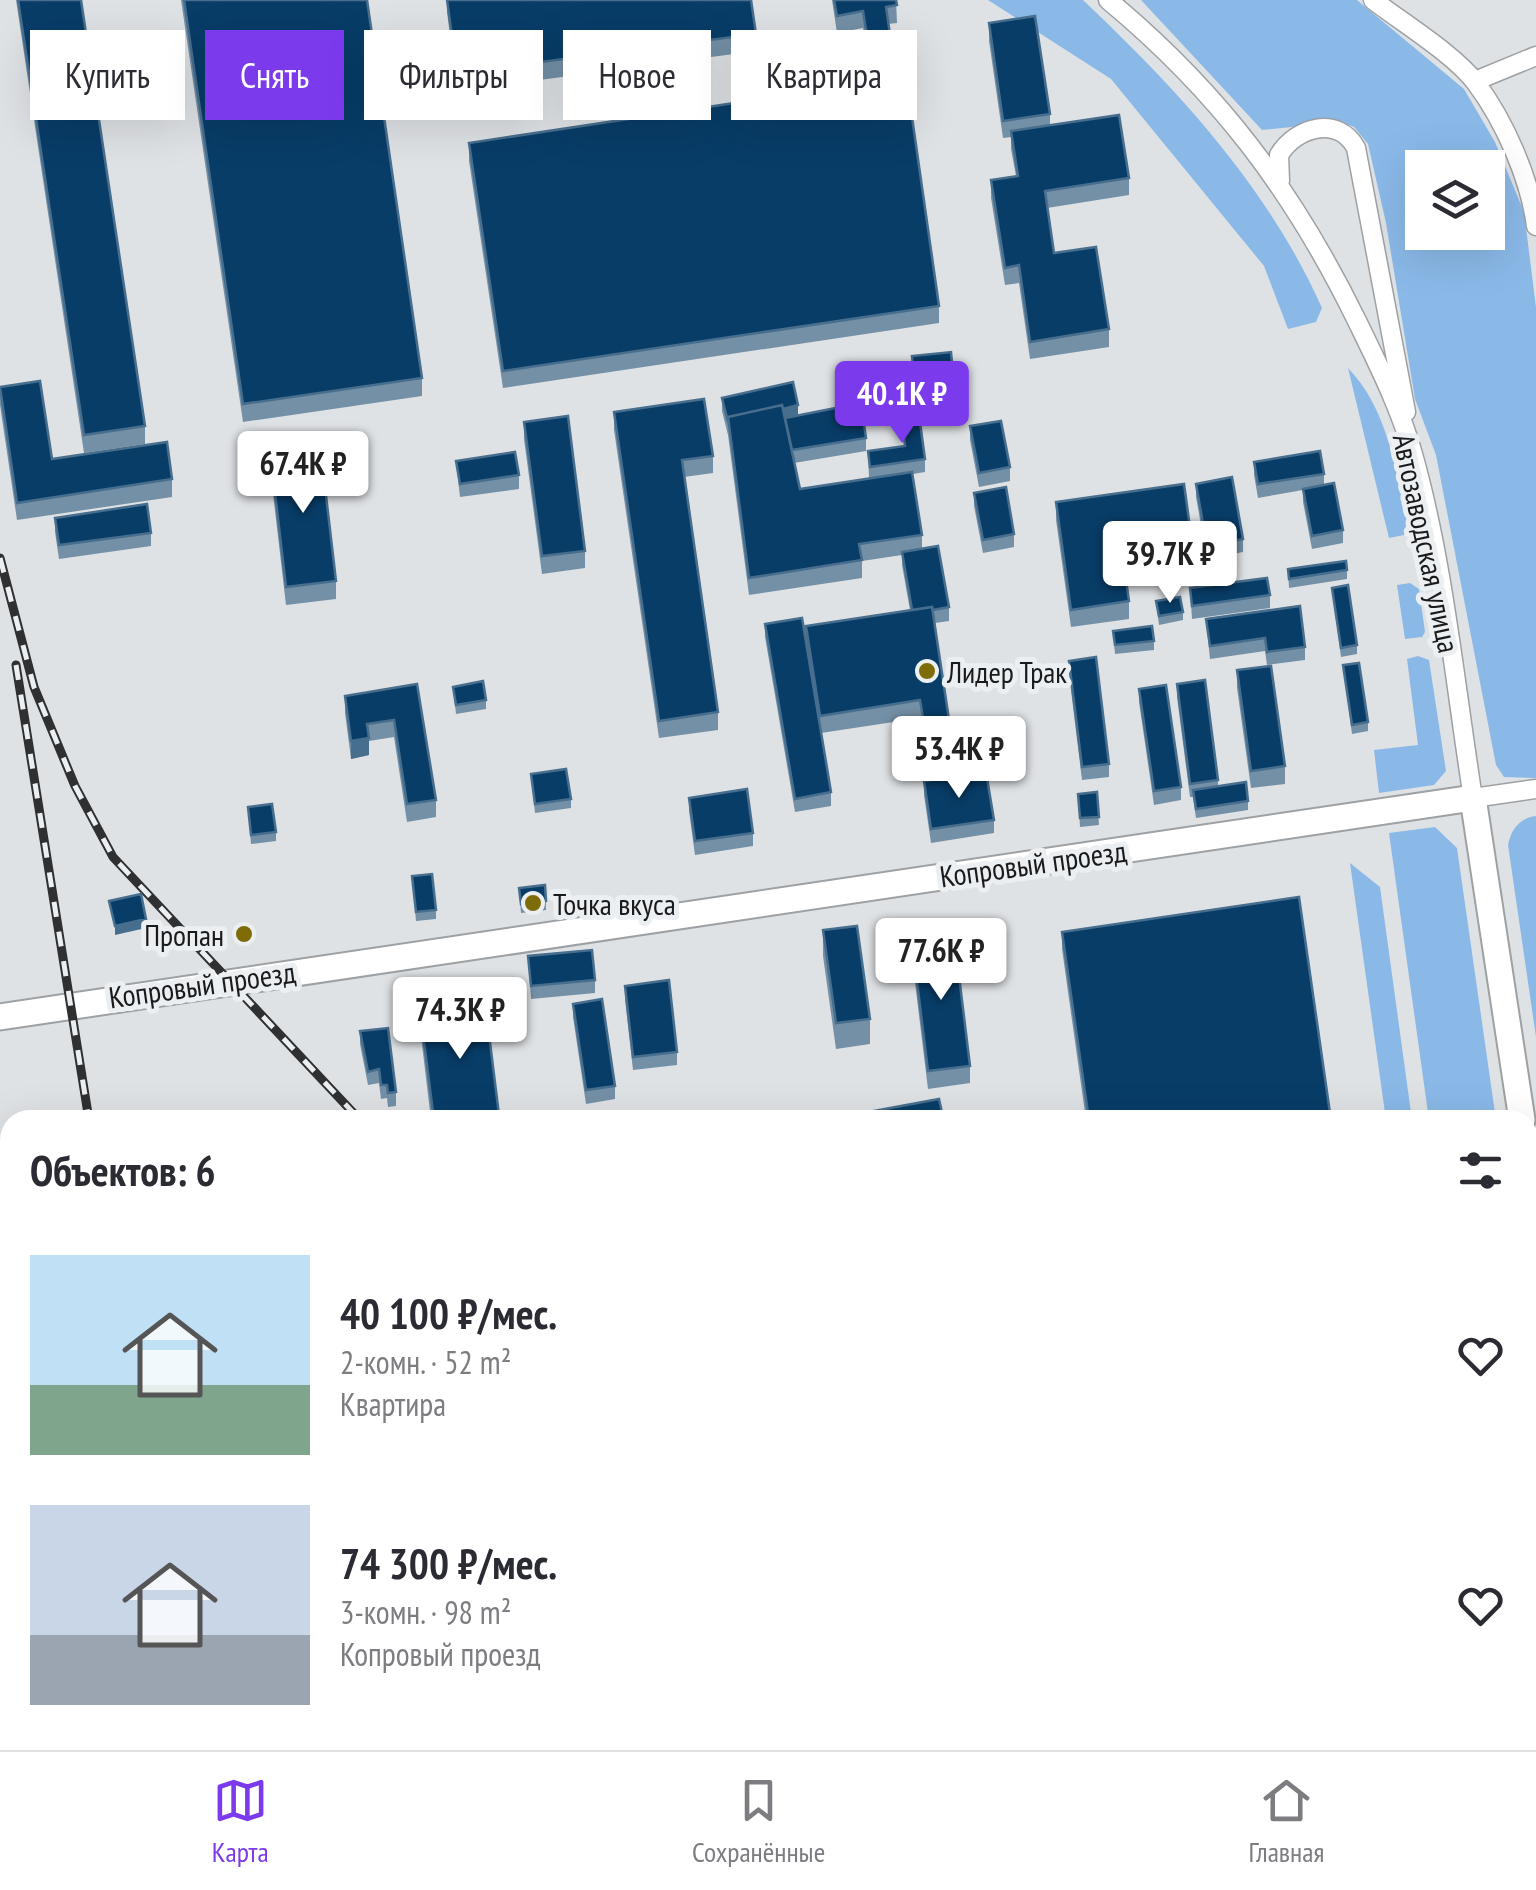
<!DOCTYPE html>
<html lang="ru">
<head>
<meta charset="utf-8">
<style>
	:root { --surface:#fff; --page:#f7f7f7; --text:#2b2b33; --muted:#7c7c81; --line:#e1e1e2; --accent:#7c3aed }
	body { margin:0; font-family:"PT Sans Narrow",sans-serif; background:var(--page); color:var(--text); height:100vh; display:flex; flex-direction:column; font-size:38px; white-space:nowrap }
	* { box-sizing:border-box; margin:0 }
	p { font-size:32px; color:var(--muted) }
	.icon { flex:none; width:55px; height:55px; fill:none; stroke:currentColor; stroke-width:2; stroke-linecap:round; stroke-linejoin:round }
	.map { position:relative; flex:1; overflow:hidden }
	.drawer { position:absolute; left:0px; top:1110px; width:1538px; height:640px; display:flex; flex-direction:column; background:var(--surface); border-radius:30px 30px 0 0; box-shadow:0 10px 40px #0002 }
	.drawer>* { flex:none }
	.top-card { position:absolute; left:30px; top:30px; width:1000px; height:90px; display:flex; gap:20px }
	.fabs { position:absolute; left:1405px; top:150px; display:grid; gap:20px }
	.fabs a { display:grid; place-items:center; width:100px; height:100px; border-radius:0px; background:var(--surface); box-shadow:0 10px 40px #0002; font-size:50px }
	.price { position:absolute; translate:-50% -85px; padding:0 22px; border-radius:10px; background:#fff; color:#222; font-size:32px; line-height:65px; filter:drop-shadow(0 2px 5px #0008) }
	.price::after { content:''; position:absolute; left:50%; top:60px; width:30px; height:22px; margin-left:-15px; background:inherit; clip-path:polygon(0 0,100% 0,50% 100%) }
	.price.selected { background:var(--accent); color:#fff }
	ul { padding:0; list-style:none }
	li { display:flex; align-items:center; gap:30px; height:250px; padding:0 30px }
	li span { display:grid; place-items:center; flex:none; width:280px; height:200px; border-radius:0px; color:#555 }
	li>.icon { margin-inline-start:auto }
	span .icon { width:120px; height:120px; fill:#fffc; stroke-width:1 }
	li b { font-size:42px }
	h2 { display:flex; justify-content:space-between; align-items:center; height:120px; padding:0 30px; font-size:42px }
	.chip { padding:0 35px; border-radius:0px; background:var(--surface); box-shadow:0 10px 40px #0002; font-size:35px; line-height:90px }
	.chip.selected { background:var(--accent); color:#fff }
	.tabs { display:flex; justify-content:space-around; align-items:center; height:140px; border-top:2px solid var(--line); background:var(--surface); font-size:28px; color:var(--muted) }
	.tabs a { display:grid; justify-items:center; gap:5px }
	.tabs .selected { color:var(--accent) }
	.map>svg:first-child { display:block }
	.green { fill:#8ab9e8; fill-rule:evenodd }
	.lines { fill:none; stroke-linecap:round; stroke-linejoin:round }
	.street-casing { stroke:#9ea1a4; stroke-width:21 }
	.secondary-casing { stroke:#9ea1a4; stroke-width:29 }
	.street { stroke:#fff; stroke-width:18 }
	.secondary { stroke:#fff; stroke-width:25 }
	.rail-casing { stroke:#2f3031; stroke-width:9 }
	.rail { stroke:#eceff2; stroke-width:5; stroke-dasharray:15; stroke-linecap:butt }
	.wall { fill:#7490a6 }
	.shaded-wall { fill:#486e8e }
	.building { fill:#083d68; stroke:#486e8e; stroke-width:2.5 }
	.poi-dot { fill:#7d6c07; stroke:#eceff2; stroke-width:4 }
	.labels { text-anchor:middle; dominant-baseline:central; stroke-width:10; stroke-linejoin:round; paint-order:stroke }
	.street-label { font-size:30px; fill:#191a1b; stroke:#eceff2 }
	.poi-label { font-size:30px; fill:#191a1b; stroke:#eceff2; text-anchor:start }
</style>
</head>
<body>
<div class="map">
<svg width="1536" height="1750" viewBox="0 0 1536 1750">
	<rect width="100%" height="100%" fill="#dfe2e5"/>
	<path class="green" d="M988,0H1083C1178,90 1268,187 1322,308L1316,322L1288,329L1264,266L1111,79Z
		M1141,0H1357L1464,89L1495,142L1524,212L1536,307V778L1504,777L1496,765L1436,455L1415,399L1386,223L1368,144L1354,127L1341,122L1262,130ZM1422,168H1488V232H1422Z
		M1348,368C1388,409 1396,472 1409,526L1404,535L1389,538Z
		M1410,583L1419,589L1425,632L1422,637L1405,639L1397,585Z
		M1418,656L1429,660L1446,771L1434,785L1379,793L1374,750L1418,745L1407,659Z
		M1536,816V1037L1508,845C1511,830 1519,818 1536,816Z
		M1435,827L1457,848L1496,1120H1429L1389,833Z
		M1350,863L1380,887L1412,1120H1386Z
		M1528,1346L1536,1406V1507L1528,1509Z"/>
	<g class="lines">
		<defs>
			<path id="street" d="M1108,0C1219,92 1294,192 1357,321C1378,364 1400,408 1413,454C1444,564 1455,685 1473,798L1536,789
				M1373,0C1403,23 1455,55 1476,83C1505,122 1530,179 1536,226
				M1475,81L1536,56
				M1280,181L1279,155C1296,127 1338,115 1356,148L1406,412"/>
			<path id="secondary" d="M0,1017L1473,798L1522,1120
				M1528,1158L1536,1215"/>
		</defs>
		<use href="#street" class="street-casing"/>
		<use href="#secondary" class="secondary-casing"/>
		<use href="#street" class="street"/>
		<use href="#secondary" class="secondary"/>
		<defs>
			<path id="rail" d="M0,558L34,687L75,786L113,857L360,1120
				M16,665L89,1120"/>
		</defs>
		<use href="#rail" class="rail-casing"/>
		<use href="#rail" class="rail"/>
	</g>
	<path class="wall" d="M16,0H81L145,426V444L84,453Z
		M181,0H367L422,378V396L243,422Z
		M447,0L756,34V51L457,91L447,12Z
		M832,0H896L897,23L888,24L896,76L939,306V323L503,388L469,161V143L871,82L863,28L837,33Z
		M989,23L1050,114V125L1129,178V195L1047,208L1054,253L1109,329V347L1030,359L1019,283L1005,285L991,198V180L1016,176L1011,149V137L1003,138L989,41Z
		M912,356L953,373V382L914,385Z
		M0,387L52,459L172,479V497L17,520L0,405Z
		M722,398L798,415L866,438V451L794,463L800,489L869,478L868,451L904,446L902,418L925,459V472L913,474L922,535V548L949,607V621L935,623L950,726V743L925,747L920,718L821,733L831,792V806L795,812L765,637V624L806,644V626L910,610L902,565V555L862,561V578L749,595L728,435L722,411Z
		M614,412L713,456V473L684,477L718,712V730L659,738L614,430Z
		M524,422L585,551V568L542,574L524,439Z
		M970,426L1010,467V481L979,487L970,440Z
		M270,450L336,581V599L286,605L270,468Z
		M456,461L519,475V489L460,497Z
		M1254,462L1324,474V485L1343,530V543L1312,549L1303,502V490L1258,498L1254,475Z
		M1196,484L1243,539V552L1207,559L1196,497Z
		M974,493L1014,534V547L983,553L974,506Z
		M1056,502L1192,542V560L1124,569L1129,601V619L1071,627L1056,520Z
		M55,518L151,533V546L59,559L55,532Z
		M1288,569L1347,570V579L1289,588Z
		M1190,588L1270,595V608L1192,619Z
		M1332,588L1357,645V654L1341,657Z
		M1156,601L1183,612V620L1159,625Z
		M1206,619L1305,647V660L1267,665L1265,651L1210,659Z
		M1113,631L1154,641V650L1115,654Z
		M1069,661L1109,764V777L1082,780L1069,674Z
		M1343,665L1368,722V731L1352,734Z
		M1237,670L1285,766V784L1251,788L1237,688Z
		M417,684L436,800V817L407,822L394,737L369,741V755L351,759L345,713V696Z
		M1177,684L1218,780V786L1248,801V810L1196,818L1193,797H1190L1177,697Z
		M453,687L486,700V709L456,714Z
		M1139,689L1181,787V800L1154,805L1139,702Z
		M531,774L571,799V808L535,813Z
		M924,781L994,820V833L931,843L924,795Z
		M1097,792L1099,825L1080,827L1078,794Z
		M689,798L753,833V846L695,855L689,811Z
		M248,807L276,832V841L251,844Z
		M412,876L436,910V919L416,921Z
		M519,888L546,901V910L521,913Z
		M823,930L870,1019V1044L836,1049L823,956Z
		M1062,932L1331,1120H1086L1062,949Z
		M912,941L970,1066V1083L928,1089L912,958Z
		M528,956L595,980V993L531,999Z
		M625,986L677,1052V1065L633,1070L625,999Z
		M573,1004L615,1086V1099L586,1104L573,1017Z
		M420,1010L499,1115V1120H431L420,1028Z
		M360,1031L396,1092V1106L388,1107L387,1098L381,1099L379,1083L368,1085L360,1044Z"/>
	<path class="shaded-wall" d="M798,405V419L728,422Z
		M369,738V755L351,759V741Z
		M146,919V928L115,935V926Z"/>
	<path class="building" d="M18,0H81L145,426L84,435Z
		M184,0H367L422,378L243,404Z
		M447,0H751L756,34L457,73Z
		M834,0H896L897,5L886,7L896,76L906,75L939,306L503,371L469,143L874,82L863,11L837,16Z
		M1035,16L1050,114L1003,121L989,23Z
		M1119,115L1129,178L1045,191L1054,253L1096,247L1109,329L1030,342L1019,265L1005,268L991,180L1018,176L1011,131Z
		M951,352L953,373L914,376L912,356Z
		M40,381L52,459L167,442L172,479L17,503L0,387Z
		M793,382L798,405L783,409L782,405L728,417V422L722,398Z
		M704,399L713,456L682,460L718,712L659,721L614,412Z
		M861,403L866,438L792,450L785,418Z
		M782,405L800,489L912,472L922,535L859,544L862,560L749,578L728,417Z
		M919,415L925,459L870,467L868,451L905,446L902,418Z
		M568,416L585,551L542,556L524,422Z
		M1001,421L1010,467L979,473L970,426Z
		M320,444L336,581L286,587L270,450Z
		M1320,451L1324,474L1258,484L1254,462Z
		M515,452L519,475L460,484L456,461Z
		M1232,477L1243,539L1207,546L1196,484Z
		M1334,483L1343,530L1312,536L1303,489Z
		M1184,484L1192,542L1122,552L1129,601L1071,610L1056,502Z
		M1006,487L1014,534L983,540L974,493Z
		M147,504L151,533L59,545L55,518Z
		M938,546L949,607L933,610L932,607L912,610L902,552Z
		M1346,561L1347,570L1289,579L1288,569Z
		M1267,578L1270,595L1192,606L1190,588Z
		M1348,585L1357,645L1341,648L1332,588Z
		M1180,597L1183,612L1159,616L1156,601Z
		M1300,606L1305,647L1267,652L1265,638L1210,646L1206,619Z
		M932,607L950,726L925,730L920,700L820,716L806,626Z
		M802,618L831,792L795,799L765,624Z
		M1152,626L1154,641L1115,645L1113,631Z
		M1096,657L1109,764L1082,767L1069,661Z
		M1359,663L1368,722L1352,725L1343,665Z
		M1271,666L1285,766L1251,771L1237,670Z
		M1205,680L1218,780L1190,784L1177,684Z
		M483,681L486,700L456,705L453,687Z
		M417,684L436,800L407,804L394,720L367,724L369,738L351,741L345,696Z
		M1166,685L1181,787L1154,791L1139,689Z
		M566,769L571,799L535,804L531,774Z
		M986,772L994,820L931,829L924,781Z
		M1246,782L1248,801L1196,809L1193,790Z
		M747,789L753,833L695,841L689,798Z
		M1097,792L1099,817L1080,818L1078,794Z
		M272,804L276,832L251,835L248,807Z
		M432,874L436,910L416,912L412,876Z
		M545,885L546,901L521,904L519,888Z
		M141,894L146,919L115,926L109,901Z
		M1299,897L1331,1120H1089L1062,932Z
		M857,926L870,1019L836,1023L823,930Z
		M954,935L970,1066L928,1071L912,941Z
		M592,950L595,980L531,986L528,956Z
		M669,980L677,1052L633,1057L625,986Z
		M602,999L615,1086L586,1090L573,1004Z
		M485,1002L499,1115L458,1120H434L420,1010Z
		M388,1028L396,1092L388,1093L387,1085H381L379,1069L368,1072L360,1031Z
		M939,1099L943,1117L928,1120H864L863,1113Z
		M408,1740H1097L1098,1750H340Z"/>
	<g class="poi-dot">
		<circle cx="927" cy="671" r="10"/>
		<circle cx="533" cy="903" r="10"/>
		<circle cx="244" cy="934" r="10"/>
	</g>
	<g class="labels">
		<g class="street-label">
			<text transform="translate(1427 543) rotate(78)">Автозаводская улица</text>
			<text transform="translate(1033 863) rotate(-8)">Копровый проезд</text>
			<text transform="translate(202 984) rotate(-8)">Копровый проезд</text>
		</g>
		<g class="poi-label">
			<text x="947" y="671">Лидер Трак</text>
			<text x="553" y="903">Точка вкуса</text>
			<text x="224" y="934" text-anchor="end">Пропан</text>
		</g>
	</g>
</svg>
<div class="fabs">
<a><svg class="icon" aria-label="layers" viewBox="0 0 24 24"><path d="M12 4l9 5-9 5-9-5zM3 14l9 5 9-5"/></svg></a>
</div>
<b class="price selected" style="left:902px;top:446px">40.1K ₽</b>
<b class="price" style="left:303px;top:516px">67.4K ₽</b>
<b class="price" style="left:1170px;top:606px">39.7K ₽</b>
<b class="price" style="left:959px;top:801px">53.4K ₽</b>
<b class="price" style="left:941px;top:1003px">77.6K ₽</b>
<b class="price" style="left:460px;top:1062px">74.3K ₽</b>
<div class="top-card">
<a class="chip">Купить</a>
<a class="chip selected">Снять</a>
<a class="chip">Фильтры</a>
<a class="chip">Новое</a>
<a class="chip">Квартира</a>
</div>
<section class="drawer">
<h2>Объектов: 6<svg class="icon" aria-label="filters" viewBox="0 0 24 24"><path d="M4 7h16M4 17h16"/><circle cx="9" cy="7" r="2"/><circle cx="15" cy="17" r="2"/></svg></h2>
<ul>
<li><span style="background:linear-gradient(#bfe0f5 65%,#7fa58c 0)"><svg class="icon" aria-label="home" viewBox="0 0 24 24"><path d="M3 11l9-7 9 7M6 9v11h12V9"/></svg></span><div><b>40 100 ₽/мес.</b><p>2-комн. · 52 m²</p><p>Квартира</p></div><svg class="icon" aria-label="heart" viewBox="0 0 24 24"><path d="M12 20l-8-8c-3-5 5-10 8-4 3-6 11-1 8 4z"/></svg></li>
<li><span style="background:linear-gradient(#c9d6e8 65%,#9aa5b1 0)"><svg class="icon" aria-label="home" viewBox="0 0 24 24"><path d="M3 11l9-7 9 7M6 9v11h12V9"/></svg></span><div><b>74 300 ₽/мес.</b><p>3-комн. · 98 m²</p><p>Копровый проезд</p></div><svg class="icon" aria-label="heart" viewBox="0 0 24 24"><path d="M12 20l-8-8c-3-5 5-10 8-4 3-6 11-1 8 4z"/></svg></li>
</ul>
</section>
</div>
<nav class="tabs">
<a class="selected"><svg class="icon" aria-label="map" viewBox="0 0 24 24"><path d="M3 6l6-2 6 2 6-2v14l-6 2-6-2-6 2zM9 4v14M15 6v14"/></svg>Карта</a>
<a><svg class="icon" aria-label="saved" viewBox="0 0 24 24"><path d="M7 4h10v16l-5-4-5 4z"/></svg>Сохранённые</a>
<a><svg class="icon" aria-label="home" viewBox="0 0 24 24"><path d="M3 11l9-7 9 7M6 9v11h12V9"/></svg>Главная</a>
</nav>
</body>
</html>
